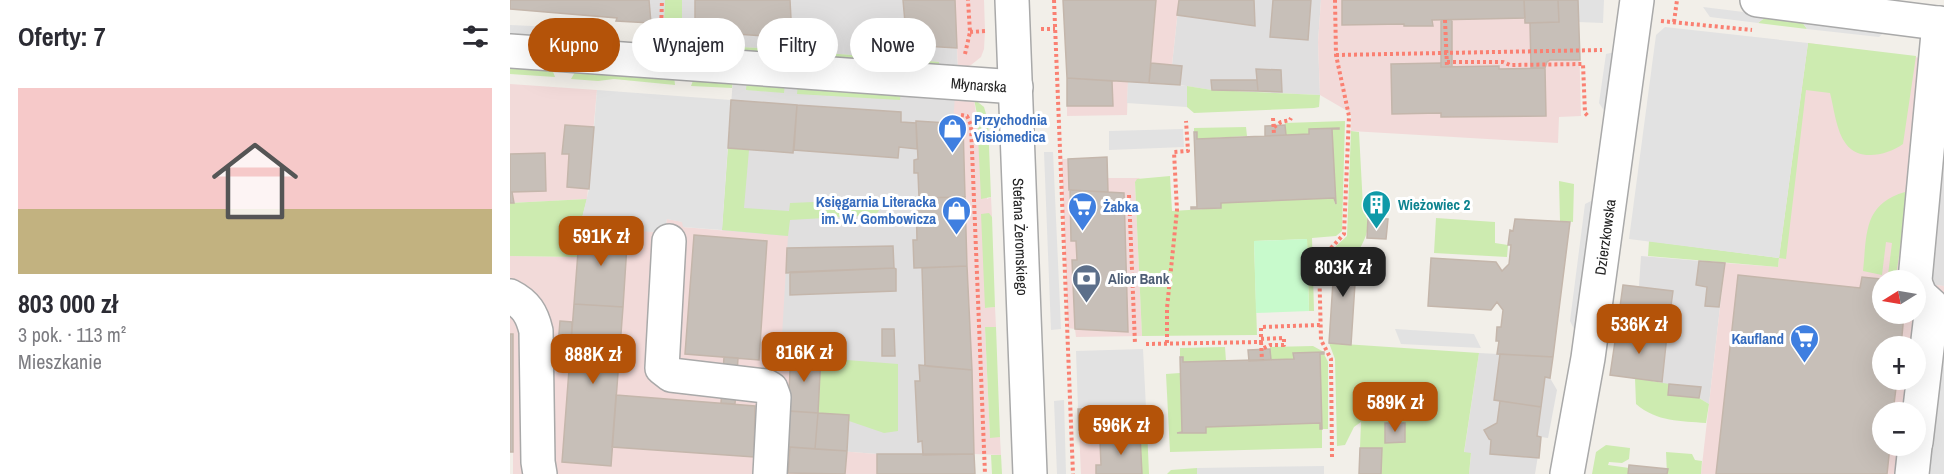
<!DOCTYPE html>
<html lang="pl">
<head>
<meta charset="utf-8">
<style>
	:root { --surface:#fff; --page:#f7f7f7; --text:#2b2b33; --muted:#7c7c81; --line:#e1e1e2; --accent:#b45309 }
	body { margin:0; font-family:"Archivo Narrow",sans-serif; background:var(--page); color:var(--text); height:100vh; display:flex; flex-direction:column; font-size:22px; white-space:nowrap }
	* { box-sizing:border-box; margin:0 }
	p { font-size:20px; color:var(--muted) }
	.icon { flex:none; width:33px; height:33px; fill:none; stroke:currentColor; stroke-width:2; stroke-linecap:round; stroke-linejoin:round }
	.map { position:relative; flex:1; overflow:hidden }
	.drawer { display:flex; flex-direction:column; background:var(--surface); width:510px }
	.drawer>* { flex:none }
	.banner { position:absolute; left:18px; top:18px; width:570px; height:54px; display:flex; gap:12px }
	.needle { width:39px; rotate:259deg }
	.tools { position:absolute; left:1362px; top:270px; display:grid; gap:12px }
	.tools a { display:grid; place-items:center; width:54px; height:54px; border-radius:50%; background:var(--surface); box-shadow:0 6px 24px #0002; font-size:30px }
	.price { position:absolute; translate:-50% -51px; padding:0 14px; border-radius:12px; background:var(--accent); color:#fff; font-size:20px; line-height:39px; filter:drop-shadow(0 2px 3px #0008) }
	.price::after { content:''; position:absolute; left:50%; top:36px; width:18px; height:14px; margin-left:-9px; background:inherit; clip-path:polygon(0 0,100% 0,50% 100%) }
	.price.current { background:#222; color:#fff }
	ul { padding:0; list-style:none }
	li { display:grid; align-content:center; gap:12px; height:318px; padding:0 18px }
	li+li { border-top:2px solid var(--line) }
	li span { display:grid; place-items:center; height:186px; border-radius:0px; color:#555 }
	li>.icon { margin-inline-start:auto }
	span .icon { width:108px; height:108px; fill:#fffc; stroke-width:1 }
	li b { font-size:26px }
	h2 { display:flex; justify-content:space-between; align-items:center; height:72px; padding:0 18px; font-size:26px }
	.chip { padding:0 21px; border-radius:27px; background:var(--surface); box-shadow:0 6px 24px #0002; font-size:21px; line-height:54px }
	.chip.current { background:var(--accent); color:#fff }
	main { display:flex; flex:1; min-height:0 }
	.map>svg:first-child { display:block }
	.residential { fill:#e0dfdf }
	.commercial { fill:#f2dad9; fill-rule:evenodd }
	.grass { fill:#cdebb0 }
	.park { fill:#c8facc }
	.parking { fill:#e2e2e2 }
	.building { fill:#c7bfb8; stroke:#c4b6ab; stroke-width:1.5 }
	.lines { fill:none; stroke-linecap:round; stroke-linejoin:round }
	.minor-casing { stroke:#a9a9a9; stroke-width:36 }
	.path { stroke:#fa8072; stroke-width:4; stroke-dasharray:3 3; stroke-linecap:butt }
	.minor { stroke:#fff; stroke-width:33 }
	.labels { text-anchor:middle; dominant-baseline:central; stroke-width:6; stroke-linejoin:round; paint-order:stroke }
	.street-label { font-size:15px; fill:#222; stroke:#fff }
	.shop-label { font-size:15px; font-weight:bold; fill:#366cbe; stroke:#fff; text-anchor:start }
	.culture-label { font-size:15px; font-weight:bold; fill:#0d838f; stroke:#fff; text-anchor:start }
	.service-label { font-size:15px; font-weight:bold; fill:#4e5e75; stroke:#fff; text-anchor:start }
</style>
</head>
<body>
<main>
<section class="drawer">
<h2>Oferty: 7<svg class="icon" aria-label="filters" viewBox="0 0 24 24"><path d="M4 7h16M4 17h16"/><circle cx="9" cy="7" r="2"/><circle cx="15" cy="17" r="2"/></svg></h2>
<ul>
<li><span style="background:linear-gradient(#f6c9c9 65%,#c2b280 0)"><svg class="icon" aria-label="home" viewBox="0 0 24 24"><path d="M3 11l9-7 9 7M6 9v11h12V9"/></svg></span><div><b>803 000 zł</b><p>3 pok. · 113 m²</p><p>Mieszkanie</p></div></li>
</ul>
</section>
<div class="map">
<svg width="1434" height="474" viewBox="0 0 1434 474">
	<rect width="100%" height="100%" fill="#f2efe9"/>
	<path class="residential" d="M0,0H445L448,70L429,71V62L383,58V67L367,66V57L277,50L276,59H271V49L188,45L185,31L172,25L106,21V18L0,9Z
		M669,0H811L808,42L810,95L702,90L670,85L672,66L662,65Z
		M223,78L445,95L455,205L462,370L413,455L367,454L278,447L271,352L212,230Z
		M1434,137V286L1415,284Z
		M1131,256L1215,263L1199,404L1189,398L1158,395L1152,382L1100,375L1113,285L1129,286Z
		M969,353L1043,357L1040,378L1047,390L1038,438L1031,437L1025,474H959L961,454L954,453Z"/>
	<path class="commercial" d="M445,0H474L475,31L474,49L471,57L461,65L448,70Z
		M646,0H669L662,65L641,63Z
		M811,0H1068L1071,116L1049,117L1048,143L841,131V113L810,95L808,42Z
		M1298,43L1434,61L1415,284L1434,286V474H1191L1215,263L1268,267ZM1372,280H1406V314H1372ZM1372,346H1406V380H1372ZM1372,412H1406V446H1372Z
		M557,78L618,82L617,115L557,116Z
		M0,84L87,90L77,199L0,203Z
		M445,95L464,99L477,199L481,197L482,217L478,213L475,308L485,307L486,327L475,328L480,437H490L491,455L464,454L465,474H3V335L0,334V256L67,257L70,226L154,232L157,219L173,222V227L278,236L271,352H281L278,410L280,411L278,447L367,454L413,455L462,370L455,205L443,124Z
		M552,159H558L561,241H566L567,260H562L618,332L614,194L598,192L597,178H630L625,182L632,336L566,337L565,329L558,328Z
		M569,430H582L590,441L591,465H586V474H571Z"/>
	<path class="grass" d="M155,0H172V29L154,24Z
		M1258,15L1290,19L1297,29L1248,23Z
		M1298,43L1406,56L1393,144C1378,155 1349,162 1336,144C1326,131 1324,108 1320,93L1296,90L1276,259L1269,258L1268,267L1138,256L1139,241L1269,258Z
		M188,45L271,49V59L189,53Z
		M277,50L367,57V66L276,59Z
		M383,58L429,62V71L383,67Z
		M0,65L42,69L45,77L0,74Z
		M65,72L164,75L165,85L104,79L88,81L61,79Z
		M185,75L223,78L222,88L181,86Z
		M237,79L275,82L274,93L236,90Z
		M288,83L391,91L390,100L287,94Z
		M677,86L702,90L810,95L809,107L804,108L684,113L677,107Z
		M464,99L474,107L478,121L481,197L471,199L467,114Z
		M835,121L832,231L826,236L802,238L804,311H799L797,239L744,241L747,335L632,336L625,182L627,179L660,176L662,211L711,208V203L824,198L825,204L822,129L829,128L799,129V134L776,135L775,123Z
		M736,127L737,136L687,139V132H684V128Z
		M841,131L849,132L853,207C862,225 857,237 847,253L825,251L824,248L837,236Z
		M218,148L239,150L234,208L279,211L280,203L376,199L366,215L280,220L278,236L212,230Z
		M1049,181L1064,184L1063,222L1050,221Z
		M1395,192L1397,201L1386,276L1378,275L1382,243L1376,242L1372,275L1353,271C1357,234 1353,204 1395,192Z
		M77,199L70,226L68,257L0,256V203Z
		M479,213L482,217L485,307L475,308L471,214Z
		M926,218L985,222V243L998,245L997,257L924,253Z
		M475,327H486L490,437L480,438Z
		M819,343L969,353L954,452L961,453L959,474H871L872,448H850L851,422L844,427L835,445L827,446L825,359Z
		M803,346L814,352L784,353V359L761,360L760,347Z
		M715,347L716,361L673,362V357H670V348Z
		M810,354H814L818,362V429H812V448L660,452L656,374L670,373L672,432L668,433H696V427L810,423L811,429Z
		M311,358L388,364V431L374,433L339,421V415L308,413Z
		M1125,378L1159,384L1158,395L1189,398L1199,404L1196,423C1171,421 1147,422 1126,404Z
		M637,428L639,474H632L630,435L606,436V440L583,442L582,430Z
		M1096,445L1120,448L1119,459L1112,463L1099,462L1098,465L1119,468L1118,474H1082L1086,452Z
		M1156,452L1182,454L1185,460L1192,461L1191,474H1157Z
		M481,455H491L492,474H482Z
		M687,468V474H657L661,470Z"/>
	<path class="park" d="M797,239L799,311L746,313L744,241Z"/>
	<path class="parking" d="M1068,0H1094L1093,23L1068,22Z
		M1193,7L1258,15L1248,23L1200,17Z
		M1290,19L1378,29L1369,37L1297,29Z
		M0,25L68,28L67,43L0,40Z
		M1155,27L1298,43L1269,258L1119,239L1146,35Z
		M1105,52L1095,112L1089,103L1096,54Z
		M618,82L677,86V107L617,103Z
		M87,90L221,100L212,230L173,227L172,222L157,219L154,233L70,226L79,189Z
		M673,129L674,147L599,150V131Z
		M534,152H543L551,329L541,330Z
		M1085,199L1066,333L1060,321L1075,204Z
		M1434,320V474H1413Z
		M885,329L964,334L971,348L891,344Z
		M633,349L637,428L582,430L581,409H568L566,351Z
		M554,400L556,474H547L544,401Z
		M814,466V474H687V468Z"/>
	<path class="building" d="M0,0H139L141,23L106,21L107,18L0,9Z
		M185,0H280L282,38L185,31Z
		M393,0H445L447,48L397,45Z
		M553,0H646L639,83L557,78Z
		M669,0H744L745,26L667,15Z
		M763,0H801L798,40L760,37Z
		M832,0H1014L1015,18L922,20L923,26H894V24L832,25Z
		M1014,0H1048L1049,22L1015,23Z
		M1048,0H1068L1070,60H1040L1037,62L1035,68H1021L1020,23L1049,22Z
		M931,20H942V67H931Z
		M641,63L672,66L670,85L639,83Z
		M931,63V67L989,66V69L1035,68L1036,116L931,117V113L882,114L881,64Z
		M746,69L771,70L772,92L748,91Z
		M557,78L602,81L603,106H557Z
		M701,80H747L748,91L702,90Z
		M221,100L287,105L283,153L218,148Z
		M287,105L391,112V122L406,123L407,149L389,147L388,158L284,150Z
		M406,121L453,124L455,197L409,198L408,173H404V160L408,159Z
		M55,125L84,127L79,189L57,187L59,154H52Z
		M775,125L776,135L755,136V126Z
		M829,128V129H822L826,204L824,198L711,203V208L681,209V207H687L684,132H687V139L799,134V129Z
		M35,153L36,191L2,192L4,203H0V154Z
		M597,157L598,192L559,190L558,159Z
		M560,190L614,193L618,332L565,329L562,260H567L566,241H561Z
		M455,197L457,266L404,268L403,240H407L406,198Z
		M858,218L878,219L876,239L857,238Z
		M1005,219L1060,222L1043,357L987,354L989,341H986L987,327H991L993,310L987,302L981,310L918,306L921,258L986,262L992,271L999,264L1001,245H998L1000,230L1003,231Z
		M70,226L118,229L113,307L64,304Z
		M184,235L257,241L249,360L175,354Z
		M383,246L384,268L276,273L277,248Z
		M825,251L847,253L841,345L819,343Z
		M1189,261L1215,263L1209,307L1195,306L1197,287L1186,285Z
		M457,266L462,370L415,366L412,268Z
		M384,268L386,269V291L280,295V272Z
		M1228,275L1350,288L1352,277L1381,280H1372V314H1394L1391,346H1372V380H1387L1383,412H1372V446H1380L1377,474H1206Z
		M1113,285L1163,291L1157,335L1107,328Z
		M64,304L113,307L101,466L52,462Z
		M50,321L62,322L61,347L48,346Z
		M1107,328L1157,335L1152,382L1100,375Z
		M372,329H384L385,356H372Z
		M0,334H3V452H0Z
		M760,349L761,360L739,361L738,350Z
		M281,352L311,354L308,413L278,411Z
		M814,352V354H810L812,429H810V423L696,427V433H667L672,432L670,357H673V362L784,359L783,353Z
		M990,354L1043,357L1040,378L1035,377L1031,407L984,400Z
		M214,357L228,358L225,404L211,403Z
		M409,365L462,370L464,454L413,455L412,441L408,442L405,381H410Z
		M1159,384L1191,387L1189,398L1158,395Z
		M106,395L245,406L244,457L102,447Z
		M990,401L1031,407L1027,436L1031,437L1029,458L980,454L981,440L979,439L974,430L987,423Z
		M568,409H581L582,430H569Z
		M280,411L308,413L305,449L278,447Z
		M308,413L339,415L337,451L305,449Z
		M875,423H895V442L875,443Z
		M630,435L632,474H586V465H591L590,441L606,440V436Z
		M280,447L337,451L335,474L278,473Z
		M850,448H872L871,474H849Z
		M367,454H464L465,474H367Z
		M1119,465L1158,469L1157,474H1118Z"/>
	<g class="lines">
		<defs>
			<g id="minor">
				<path id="s1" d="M502,0L520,474"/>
				<path d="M1247,0L1434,24"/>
				<path id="s2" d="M0,51L506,87"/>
				<path d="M159,241L152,368L161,375L256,386L261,389L264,397L260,474"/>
				<path d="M1405,280L1429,23"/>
				<path d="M1406,285L1410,295L1422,306L1406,442"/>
				<path d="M0,296C16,304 22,314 26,331L28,462L30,474"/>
				<path id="s3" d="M1057,474L1078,358L1127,0"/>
				<path d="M1402,474L1405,446"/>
			</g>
		</defs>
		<use href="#minor" class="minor-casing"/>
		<path class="path" d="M544,0L563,474
			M935,20L937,67
			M1151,21L1242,30
			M1164,22L1167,0
			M531,29H545
			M151,30L152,0
			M460,32L476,31
			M455,54L460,32L458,0
			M826,55L1092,50
			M937,62H993L1000,65L1073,64L1075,113L1079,117
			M451,115L457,116L461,125L475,474
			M763,118L764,135
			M764,127L771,122L780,120L781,118
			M619,195L625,344
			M751,339L774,338V345H760L752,349
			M751,342L752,360
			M657,343V308L667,210L664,152L678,151L676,121
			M636,344L751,342V327L810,325
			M822,457L821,359L811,340L809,261L834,234L839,116L826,55L825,0"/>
		<use href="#minor" class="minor"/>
	</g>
	<defs>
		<symbol id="shop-pin" viewBox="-11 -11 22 30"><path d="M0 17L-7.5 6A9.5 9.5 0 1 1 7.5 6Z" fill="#3f7fe0" stroke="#fff"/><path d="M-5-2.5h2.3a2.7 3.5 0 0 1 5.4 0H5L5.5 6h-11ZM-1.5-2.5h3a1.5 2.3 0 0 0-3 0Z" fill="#fff"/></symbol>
		<symbol id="building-pin" viewBox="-11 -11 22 30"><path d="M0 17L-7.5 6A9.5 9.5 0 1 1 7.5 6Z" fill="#0f9aa8" stroke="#fff"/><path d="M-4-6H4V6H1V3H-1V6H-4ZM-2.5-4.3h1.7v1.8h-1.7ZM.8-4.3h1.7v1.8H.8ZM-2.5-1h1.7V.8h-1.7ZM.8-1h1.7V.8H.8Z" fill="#fff"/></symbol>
		<symbol id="supermarket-pin" viewBox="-11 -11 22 30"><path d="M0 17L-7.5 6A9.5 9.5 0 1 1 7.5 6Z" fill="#3f7fe0" stroke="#fff"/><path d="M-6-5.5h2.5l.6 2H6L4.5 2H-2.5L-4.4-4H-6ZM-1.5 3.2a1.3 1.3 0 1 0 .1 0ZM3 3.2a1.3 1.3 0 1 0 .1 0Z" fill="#fff"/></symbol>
		<symbol id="bank-pin" viewBox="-11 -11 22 30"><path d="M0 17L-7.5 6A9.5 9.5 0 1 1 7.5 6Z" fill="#5c6f8a" stroke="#fff"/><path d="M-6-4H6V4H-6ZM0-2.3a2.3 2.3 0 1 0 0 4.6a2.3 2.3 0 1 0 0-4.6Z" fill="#fff"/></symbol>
	</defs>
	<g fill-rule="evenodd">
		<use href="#shop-pin" x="426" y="112" width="33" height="45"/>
		<use href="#building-pin" x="850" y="188" width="33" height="45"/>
		<use href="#supermarket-pin" x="556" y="190" width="33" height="45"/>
		<use href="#shop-pin" x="430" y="194" width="33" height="45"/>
		<use href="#bank-pin" x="560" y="262" width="33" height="45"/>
		<use href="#supermarket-pin" x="1278" y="322" width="33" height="45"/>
	</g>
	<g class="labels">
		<g class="street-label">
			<text stroke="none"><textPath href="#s2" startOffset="470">Młynarska</textPath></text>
			<text stroke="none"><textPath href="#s1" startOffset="237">Stefana Żeromskiego</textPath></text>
			<text stroke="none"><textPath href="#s3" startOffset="240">Dzierzkowska</textPath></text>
		</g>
		<g class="shop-label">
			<text x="464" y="119">Przychodnia<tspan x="464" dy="17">Visiomedica</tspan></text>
			<text x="426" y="201" text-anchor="end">Księgarnia Literacka<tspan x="426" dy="17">im. W. Gombowicza</tspan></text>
			<text x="593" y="206">Żabka</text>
			<text x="1274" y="338" text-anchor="end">Kaufland</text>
		</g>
		<g class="culture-label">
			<text x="888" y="204">Wieżowiec 2</text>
		</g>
		<g class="service-label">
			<text x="598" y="278">Alior Bank</text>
		</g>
	</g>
</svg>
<div class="tools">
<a><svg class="needle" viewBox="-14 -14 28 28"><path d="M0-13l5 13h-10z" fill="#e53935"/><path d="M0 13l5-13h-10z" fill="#7c7c81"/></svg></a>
<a>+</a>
<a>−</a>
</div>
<b class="price" style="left:91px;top:267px">591K zł</b>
<b class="price current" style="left:833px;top:298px">803K zł</b>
<b class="price" style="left:1129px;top:355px">536K zł</b>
<b class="price" style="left:294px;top:383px">816K zł</b>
<b class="price" style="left:83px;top:385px">888K zł</b>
<b class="price" style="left:885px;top:433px">589K zł</b>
<b class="price" style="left:611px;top:456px">596K zł</b>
<div class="banner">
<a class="chip current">Kupno</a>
<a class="chip">Wynajem</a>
<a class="chip">Filtry</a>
<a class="chip">Nowe</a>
</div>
</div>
</main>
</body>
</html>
